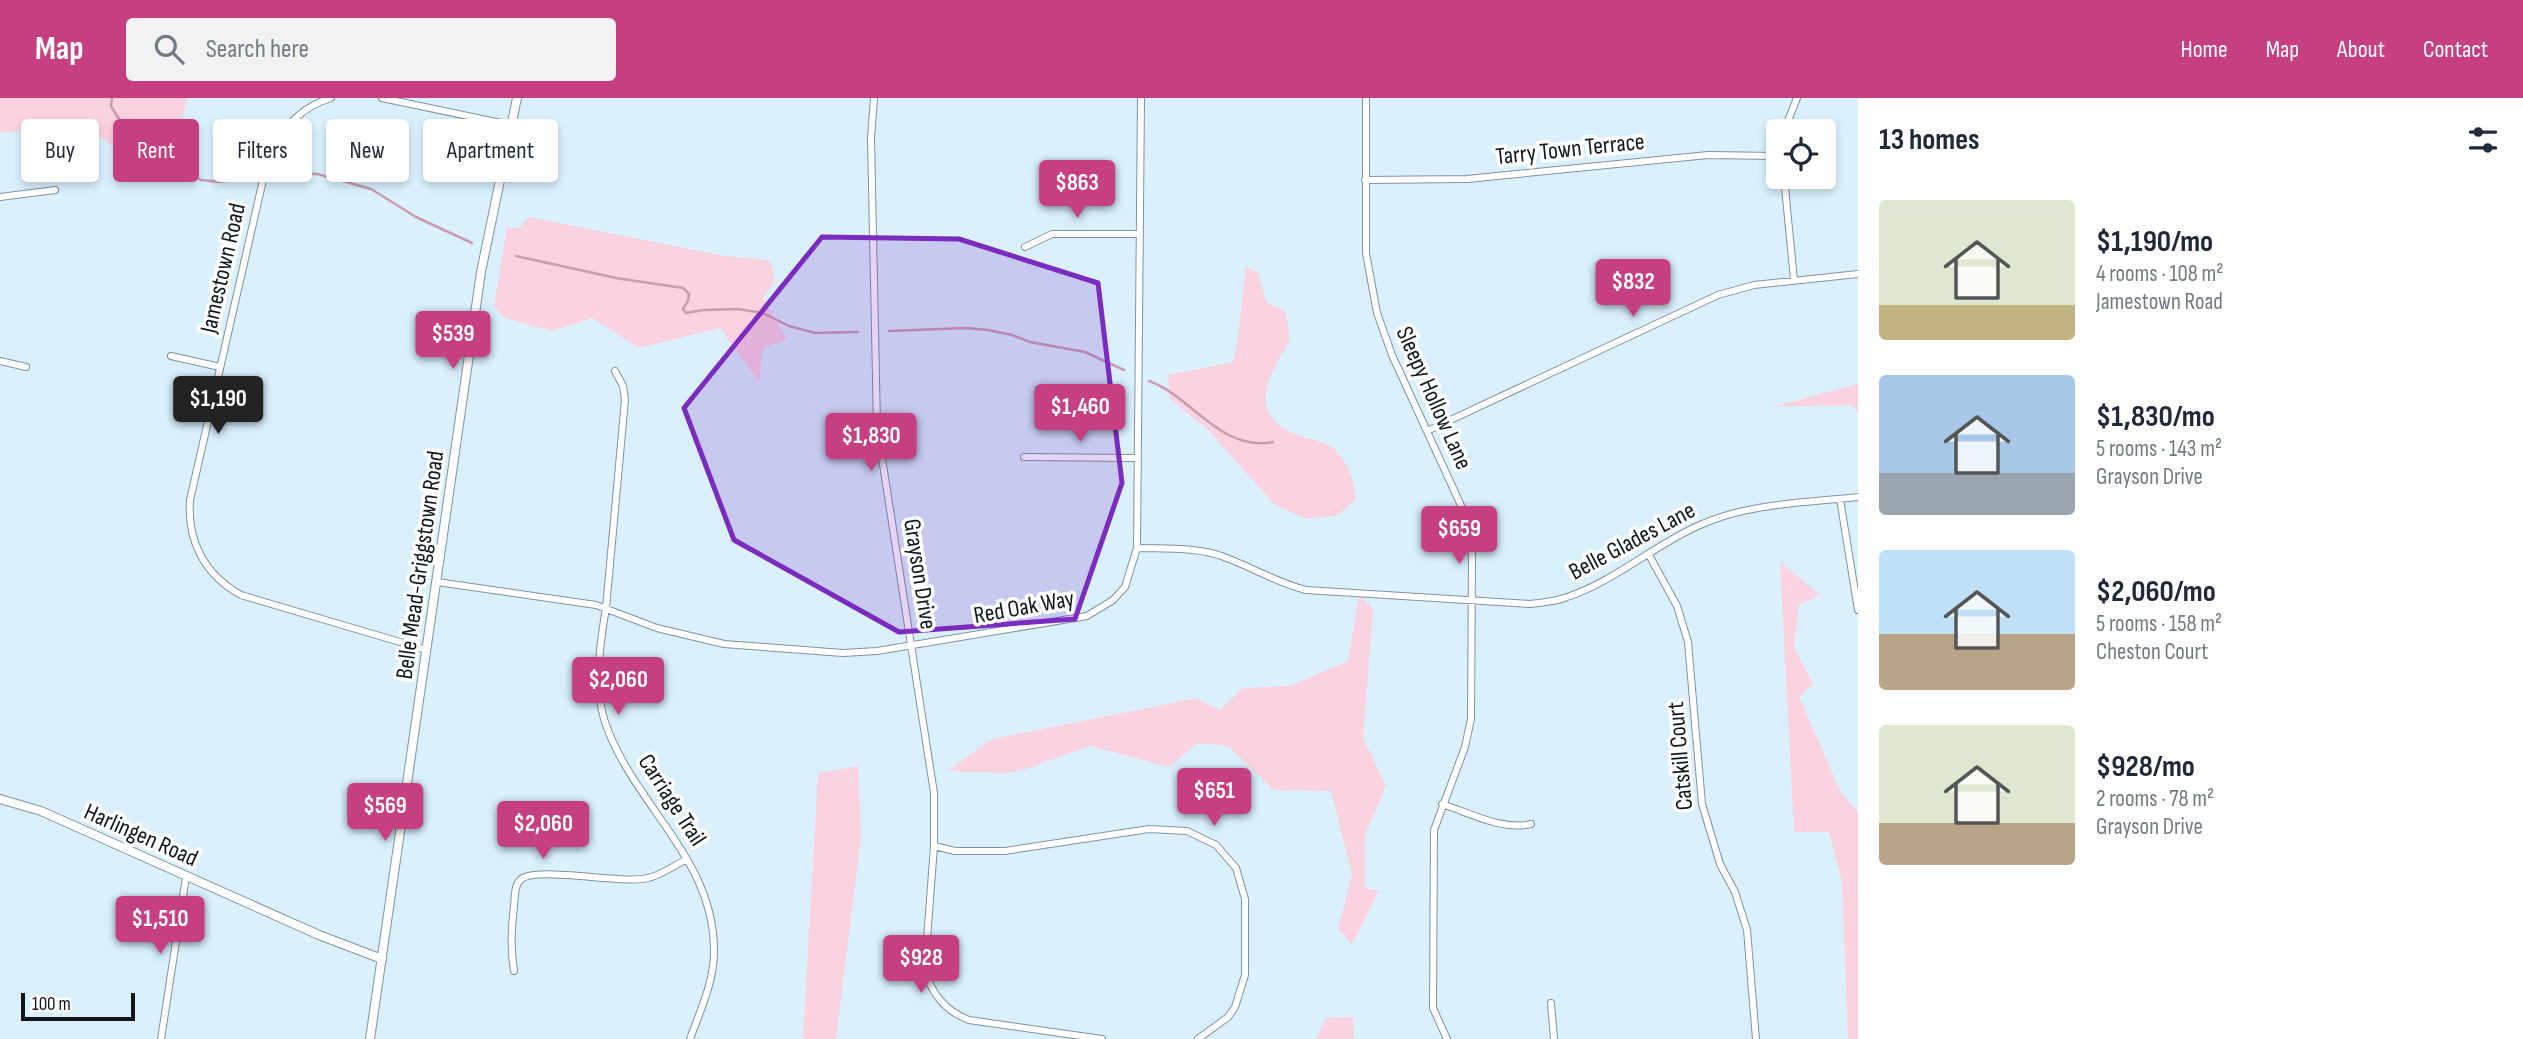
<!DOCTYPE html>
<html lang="en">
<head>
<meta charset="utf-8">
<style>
	:root { --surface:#fff; --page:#f2f2f3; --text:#1f2937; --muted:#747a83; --accent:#c64081 }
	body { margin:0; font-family:"Sofia Sans Condensed",sans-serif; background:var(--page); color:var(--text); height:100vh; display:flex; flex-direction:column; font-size:26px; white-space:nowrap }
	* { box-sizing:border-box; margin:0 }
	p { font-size:23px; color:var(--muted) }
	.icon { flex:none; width:38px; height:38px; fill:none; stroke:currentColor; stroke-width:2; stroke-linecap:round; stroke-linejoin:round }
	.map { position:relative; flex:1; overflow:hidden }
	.panel { display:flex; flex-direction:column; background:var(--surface); width:665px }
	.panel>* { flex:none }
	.banner { position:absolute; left:21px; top:21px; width:665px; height:63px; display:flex; gap:14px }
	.buttons { position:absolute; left:1766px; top:21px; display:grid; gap:14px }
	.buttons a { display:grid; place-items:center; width:70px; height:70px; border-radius:7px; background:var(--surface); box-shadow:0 4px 10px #0003; font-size:35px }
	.scale { position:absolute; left:21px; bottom:18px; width:114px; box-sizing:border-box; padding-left:7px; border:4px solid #0e161b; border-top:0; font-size:19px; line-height:24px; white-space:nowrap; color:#0e161b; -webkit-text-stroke:5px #fff; paint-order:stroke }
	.price { position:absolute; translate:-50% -60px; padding:0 16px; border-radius:7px; background:var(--accent); color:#fff; font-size:23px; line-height:46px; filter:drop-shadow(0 2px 4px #0008) }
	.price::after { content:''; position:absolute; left:50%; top:42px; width:21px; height:16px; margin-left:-10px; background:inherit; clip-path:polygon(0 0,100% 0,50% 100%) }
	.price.active { background:#222; color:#fff }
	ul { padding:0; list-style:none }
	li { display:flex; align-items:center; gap:21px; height:175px; padding:0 21px }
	li span { display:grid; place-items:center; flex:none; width:196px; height:140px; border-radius:7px; color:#555 }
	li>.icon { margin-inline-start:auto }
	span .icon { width:84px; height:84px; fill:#fffc; stroke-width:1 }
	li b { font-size:30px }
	h2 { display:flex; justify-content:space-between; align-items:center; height:84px; padding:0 21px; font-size:30px }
	.pill { padding:0 24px; border-radius:7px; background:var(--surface); box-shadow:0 4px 10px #0003; font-size:24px; line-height:63px }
	.pill.active { background:var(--accent); color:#fff }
	header { display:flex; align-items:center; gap:42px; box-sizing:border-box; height:98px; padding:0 35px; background:var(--accent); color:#fff }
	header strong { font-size:33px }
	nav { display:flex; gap:38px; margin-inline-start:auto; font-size:24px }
	.search { width:490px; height:63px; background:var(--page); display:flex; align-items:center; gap:18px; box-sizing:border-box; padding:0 24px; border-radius:7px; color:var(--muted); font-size:26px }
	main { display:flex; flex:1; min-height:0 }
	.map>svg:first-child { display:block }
	.green { fill:#fad2e0 }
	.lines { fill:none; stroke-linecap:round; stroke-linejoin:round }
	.stream { stroke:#c99dad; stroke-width:2.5 }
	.street-casing { stroke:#7e939f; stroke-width:8 }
	.secondary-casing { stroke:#7e939f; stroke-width:10 }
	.street { stroke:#fff; stroke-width:6 }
	.secondary { stroke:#fff; stroke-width:8 }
	.marked { fill:#7b2cbf; fill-opacity:0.2; stroke:#7b2cbf; stroke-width:5; stroke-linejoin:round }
	.labels { text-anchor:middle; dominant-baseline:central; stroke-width:7; stroke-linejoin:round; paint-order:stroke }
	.street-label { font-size:24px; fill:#0e161b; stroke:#fff }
</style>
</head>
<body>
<header>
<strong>Map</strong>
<div class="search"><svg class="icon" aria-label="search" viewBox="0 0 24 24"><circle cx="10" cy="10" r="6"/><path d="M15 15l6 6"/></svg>Search here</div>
<nav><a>Home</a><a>Map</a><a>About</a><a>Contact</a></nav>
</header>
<main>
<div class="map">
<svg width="1858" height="941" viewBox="0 0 1858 941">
	<rect width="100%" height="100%" fill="#daf1fd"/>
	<path class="green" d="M0,0H187L176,49L198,78L180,83L163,70L159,85L86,27L0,35Z
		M529,119L725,158L770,162L775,183L763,200L787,241L763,250L759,284L720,230L639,250L592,220L552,233L504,220L494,208L507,129L518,131Z
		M1246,169L1258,174L1266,204L1286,214L1290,243C1266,280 1246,319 1300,338C1312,342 1326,343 1335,352C1349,366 1354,383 1356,401L1338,417L1305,421L1274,406L1208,332L1170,301L1168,277L1233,264C1241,233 1241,201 1246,169Z
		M1858,286V313L1852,307L1771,309Z
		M1780,464L1820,497L1799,507L1794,549L1813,586L1799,598L1841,695L1858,714V941H1848L1842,783L1829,734H1794Z
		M1359,497L1373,511L1363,640L1386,688L1365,737V790L1379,793L1352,847L1338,831L1352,776L1331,693L1274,692L1228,648L1198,645L1169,669L1090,648L1026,671L1005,675L948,673L992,641L1196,600L1220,612L1243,590L1290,588L1348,563Z
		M858,668L861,740L836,941H803L818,675Z
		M1353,919L1354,941H1316L1326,920Z"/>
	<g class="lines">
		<path class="stream" d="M112,0L111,8L122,26C132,25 137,18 146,29L145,42L149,49L174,68L201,82L219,84L252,79
			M273,76H317L371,91L416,119L472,145
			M516,158L616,180L683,190L689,196L688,203L683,211L686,215L703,212L738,211L763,215L789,228L815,235L858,234
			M889,233L966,230L988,232L1012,237L1030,244L1085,254L1124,272
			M1149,283C1193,299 1220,354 1273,344"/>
		<defs>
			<path id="street" d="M331,0C300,9 281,31 268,60L190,402C187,444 205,477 241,497L427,552
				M382,0L511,27
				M874,0L871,40L877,328L934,695V748
				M1366,0V155L1377,215L1392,257L1464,414L1469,432L1472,459L1471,621L1465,649L1434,732L1433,910L1447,941
				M1784,33L1797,0
				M1784,79L1794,182
				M1365,82L1467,81L1708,57L1778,58
				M0,99L55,92
				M1025,149L1052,136H1139
				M171,258L220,269
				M0,263L26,269
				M615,273L623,288L625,302L606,510C600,545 594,586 604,621C631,706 715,759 714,854C714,884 700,913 690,941
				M1427,333L1718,197L1754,187L1858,176
				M1024,359L1136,360
				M1840,401L1858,512
				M1137,450C1165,451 1198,449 1224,459C1252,469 1277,485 1306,492L1530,506C1543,504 1556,504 1567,499C1615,483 1654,447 1700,427C1749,405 1805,405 1858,399
				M1649,457L1677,508L1688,544L1702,706L1720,766L1735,794L1747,832L1756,941
				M437,484L596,507L657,530L724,546L843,555L877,553L1087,518L1113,502L1125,489L1137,450L1141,0
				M1442,706C1470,715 1503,733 1531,726
				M514,873C510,850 511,831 514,808C515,800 514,788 520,782C534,767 623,787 648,780C662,777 675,767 687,761
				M1551,905L1554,941
				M161,941L186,779
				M1102,941L969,922C945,913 929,894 925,868L934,748L955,753H1005L1149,731L1187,733L1216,747L1236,770L1245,801V877L1235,909L1228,919L1198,941"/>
			<path id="secondary" d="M0,701L41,713L319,837L382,861
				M370,941L481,174L517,0"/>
		</defs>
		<use href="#street" class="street-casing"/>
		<use href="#secondary" class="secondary-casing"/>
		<use href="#street" class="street"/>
		<use href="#secondary" class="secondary"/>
	</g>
	<path class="marked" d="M822,139L959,141L1098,185L1122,385L1075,521L899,534L734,442L684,310Z"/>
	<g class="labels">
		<g class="street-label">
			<text transform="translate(1570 51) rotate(-6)">Tarry Town Terrace</text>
			<text transform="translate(223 170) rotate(-77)">Jamestown Road</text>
			<text transform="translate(1434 300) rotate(66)">Sleepy Hollow Lane</text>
			<text transform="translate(1632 443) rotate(-28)">Belle Glades Lane</text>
			<text transform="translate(420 467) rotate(-82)">Belle Mead-Griggstown Road</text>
			<text transform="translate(920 476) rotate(81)">Grayson Drive</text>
			<text transform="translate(1024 509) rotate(-10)">Red Oak Way</text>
			<text transform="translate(1680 658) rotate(-95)">Catskill Court</text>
			<text transform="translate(672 702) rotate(57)">Carriage Trail</text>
			<text transform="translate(141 737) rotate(24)">Harlingen Road</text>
		</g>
	</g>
</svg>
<div class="buttons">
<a><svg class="icon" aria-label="locate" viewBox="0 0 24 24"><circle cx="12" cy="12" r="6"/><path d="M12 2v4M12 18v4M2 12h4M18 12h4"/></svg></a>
</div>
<div class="scale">100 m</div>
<b class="price" style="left:1077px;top:122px">$863</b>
<b class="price" style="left:1633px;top:221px">$832</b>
<b class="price" style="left:453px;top:273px">$539</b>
<b class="price active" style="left:218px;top:338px">$1,190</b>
<b class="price" style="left:1080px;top:346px">$1,460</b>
<b class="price" style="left:871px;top:375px">$1,830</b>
<b class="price" style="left:1459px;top:468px">$659</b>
<b class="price" style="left:618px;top:619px">$2,060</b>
<b class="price" style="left:1214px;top:730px">$651</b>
<b class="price" style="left:385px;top:745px">$569</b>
<b class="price" style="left:543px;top:763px">$2,060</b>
<b class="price" style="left:160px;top:858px">$1,510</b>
<b class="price" style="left:921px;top:897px">$928</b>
<div class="banner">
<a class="pill">Buy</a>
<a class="pill active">Rent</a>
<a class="pill">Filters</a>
<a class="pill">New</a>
<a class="pill">Apartment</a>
</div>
</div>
<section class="panel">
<h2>13 homes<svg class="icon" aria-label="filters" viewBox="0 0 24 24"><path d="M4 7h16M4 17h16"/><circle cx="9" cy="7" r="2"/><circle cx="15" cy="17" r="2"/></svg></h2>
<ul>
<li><span style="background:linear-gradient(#dfe7d0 75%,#c2b280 0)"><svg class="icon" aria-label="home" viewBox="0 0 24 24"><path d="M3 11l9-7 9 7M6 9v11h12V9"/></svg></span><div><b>$1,190/mo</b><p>4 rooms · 108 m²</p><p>Jamestown Road</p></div></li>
<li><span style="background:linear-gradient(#a9c7e8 70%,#9aa5b1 0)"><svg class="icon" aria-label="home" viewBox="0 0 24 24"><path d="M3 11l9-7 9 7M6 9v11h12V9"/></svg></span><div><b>$1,830/mo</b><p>5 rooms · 143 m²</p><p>Grayson Drive</p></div></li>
<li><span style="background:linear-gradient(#bfe0f5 60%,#b9a48a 0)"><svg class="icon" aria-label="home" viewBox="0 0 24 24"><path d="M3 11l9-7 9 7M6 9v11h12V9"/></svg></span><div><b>$2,060/mo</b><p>5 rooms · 158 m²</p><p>Cheston Court</p></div></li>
<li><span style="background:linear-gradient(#dfe7d0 70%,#b9a48a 0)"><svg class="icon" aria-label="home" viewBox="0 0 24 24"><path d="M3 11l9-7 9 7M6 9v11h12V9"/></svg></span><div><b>$928/mo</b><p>2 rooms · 78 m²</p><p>Grayson Drive</p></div></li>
</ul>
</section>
</main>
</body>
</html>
